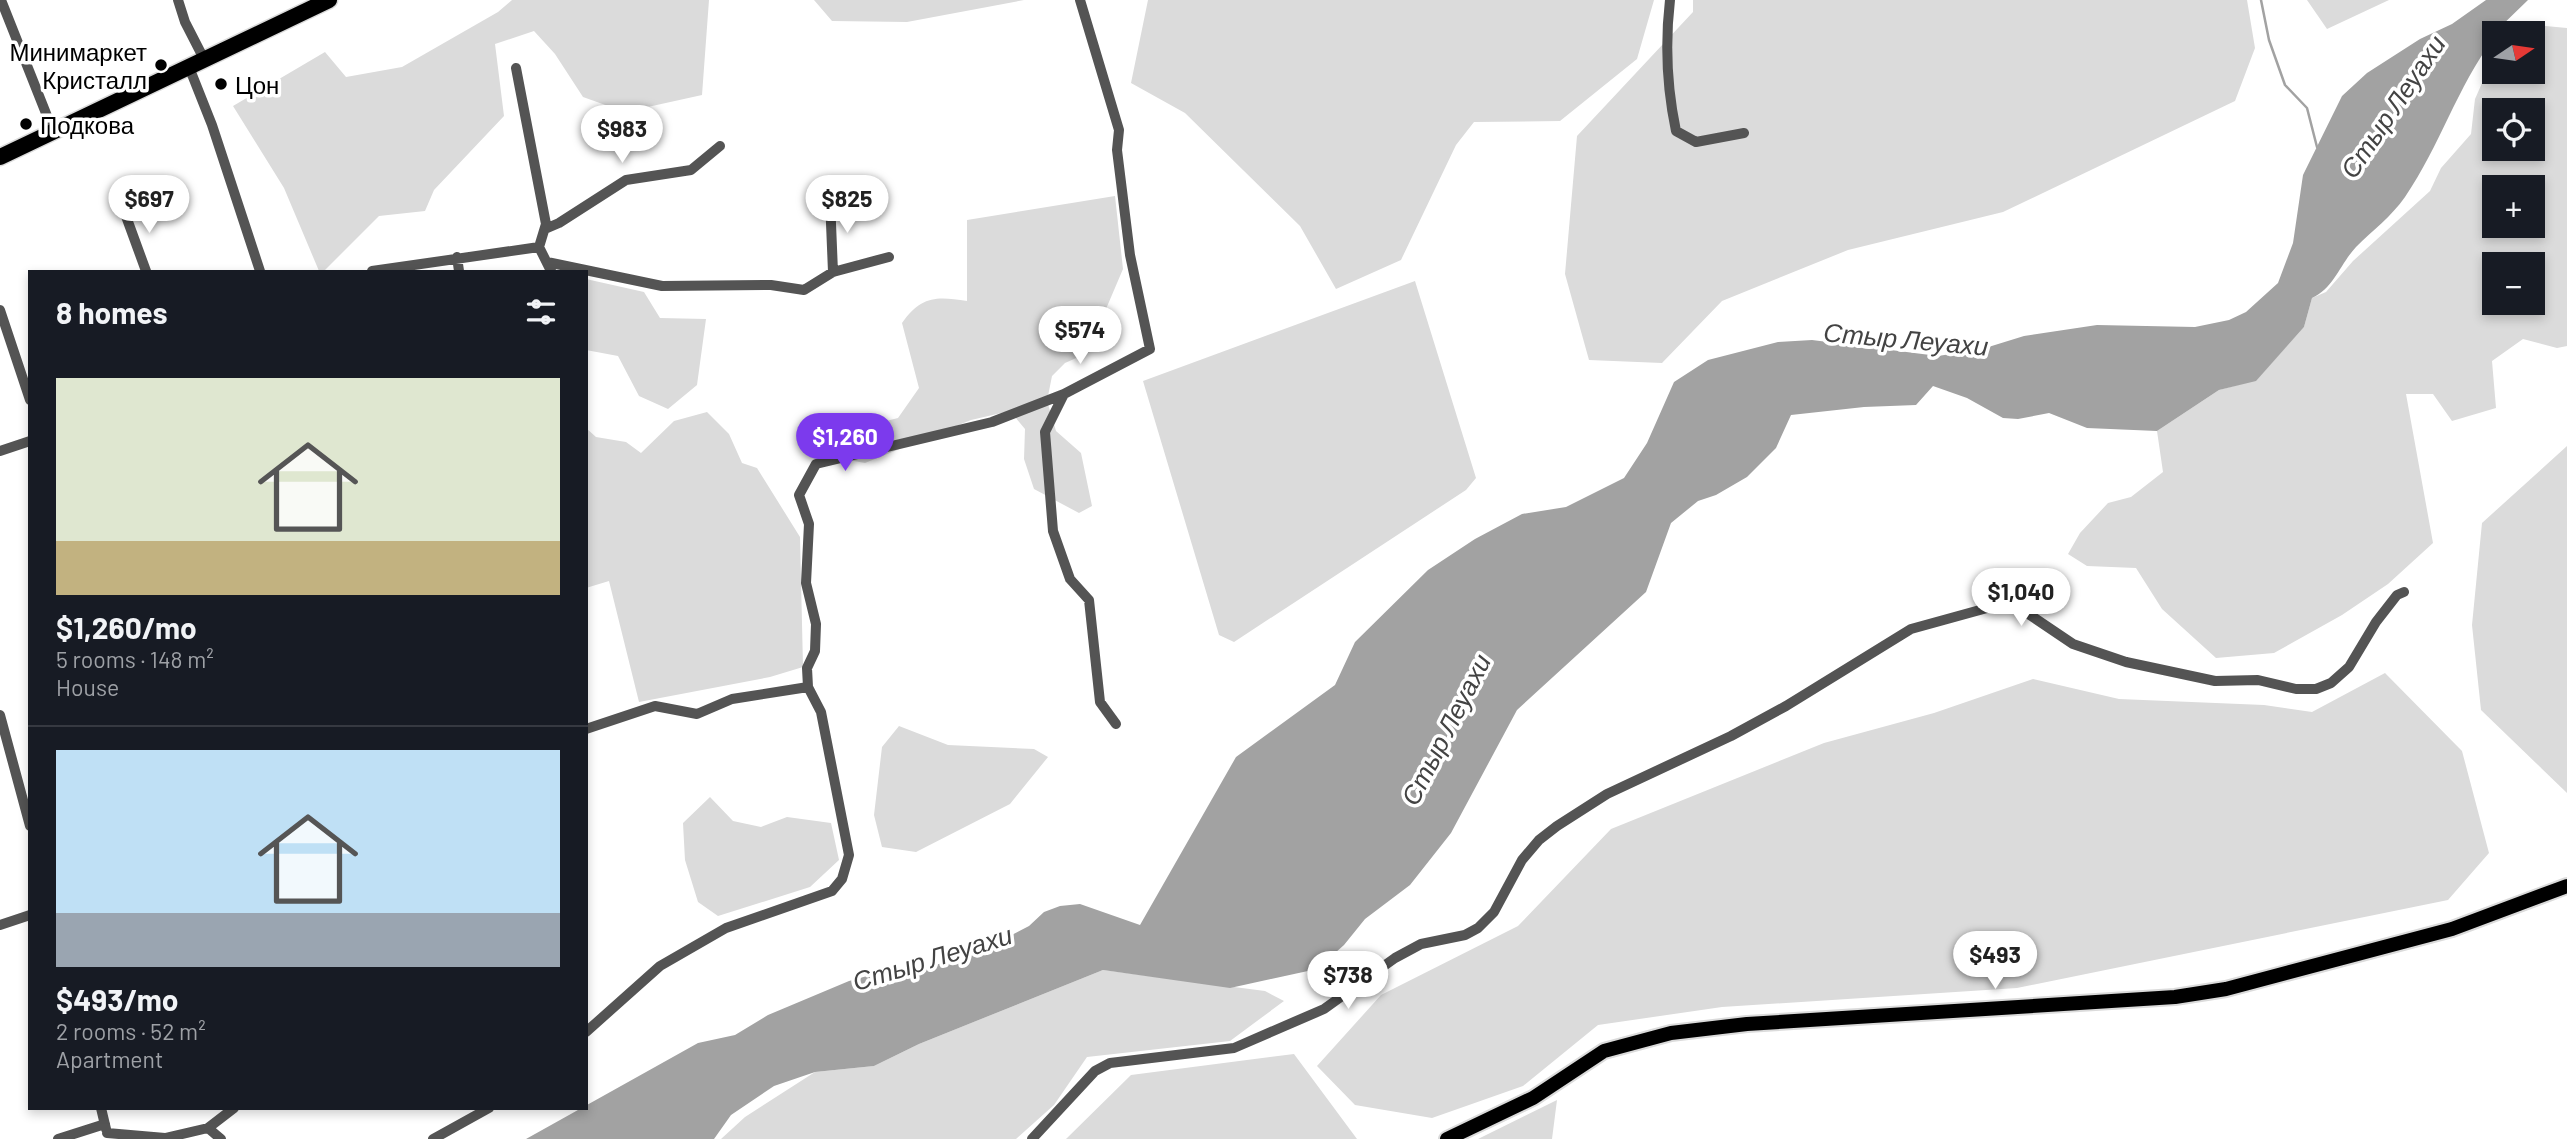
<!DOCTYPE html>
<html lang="en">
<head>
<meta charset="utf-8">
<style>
	:root { --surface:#171b24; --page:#20242c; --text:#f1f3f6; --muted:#9ea1a6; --line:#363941; --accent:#7c3aed }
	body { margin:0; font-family:Barlow,sans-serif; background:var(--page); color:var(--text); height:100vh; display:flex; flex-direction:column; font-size:26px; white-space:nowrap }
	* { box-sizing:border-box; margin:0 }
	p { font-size:23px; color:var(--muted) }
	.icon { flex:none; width:38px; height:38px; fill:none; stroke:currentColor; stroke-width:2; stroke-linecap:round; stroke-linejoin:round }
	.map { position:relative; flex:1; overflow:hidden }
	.side { position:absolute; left:28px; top:270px; width:560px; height:840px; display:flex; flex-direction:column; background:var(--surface); border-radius:0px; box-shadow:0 4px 10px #0003 }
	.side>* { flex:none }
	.needle { width:46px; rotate:77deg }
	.tools { position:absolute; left:2482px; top:21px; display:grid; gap:14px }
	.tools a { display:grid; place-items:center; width:63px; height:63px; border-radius:0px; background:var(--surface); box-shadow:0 4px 10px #0003; font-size:35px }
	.price { position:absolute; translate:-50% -60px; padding:0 16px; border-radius:24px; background:#fff; color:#222; font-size:23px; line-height:46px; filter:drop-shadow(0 2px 4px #0008) }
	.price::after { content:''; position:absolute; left:50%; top:42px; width:21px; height:16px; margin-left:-10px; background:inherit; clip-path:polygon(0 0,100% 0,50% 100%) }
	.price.selected { background:var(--accent); color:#fff }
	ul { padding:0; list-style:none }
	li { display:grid; align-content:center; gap:14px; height:371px; padding:0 28px }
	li+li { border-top:2px solid var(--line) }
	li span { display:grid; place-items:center; height:217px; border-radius:0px; color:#555 }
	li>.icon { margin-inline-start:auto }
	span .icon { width:126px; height:126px; fill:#fffc; stroke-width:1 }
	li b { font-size:30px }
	h2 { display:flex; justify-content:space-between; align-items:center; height:84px; padding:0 28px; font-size:30px }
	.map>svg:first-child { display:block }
	.green { fill:#dbdbdb; fill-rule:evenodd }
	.water { fill:#a2a2a2 }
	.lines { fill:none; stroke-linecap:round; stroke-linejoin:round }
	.stream { stroke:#a2a2a2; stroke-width:2.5 }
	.major-casing { stroke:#dbdbdb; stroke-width:18 }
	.highway-casing { stroke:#dbdbdb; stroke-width:19 }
	.minor { stroke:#545454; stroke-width:10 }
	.major { stroke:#000; stroke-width:14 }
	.highway { stroke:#000; stroke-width:16 }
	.poi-dot { fill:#000; stroke:#fff; stroke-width:2.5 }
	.labels { text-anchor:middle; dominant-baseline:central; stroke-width:7; stroke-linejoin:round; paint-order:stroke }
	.poi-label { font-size:24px; fill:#000; stroke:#fff; text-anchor:start }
	.water-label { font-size:26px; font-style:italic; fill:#434343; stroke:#fff }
</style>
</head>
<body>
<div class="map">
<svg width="2567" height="1139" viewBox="0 0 2567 1139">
	<rect width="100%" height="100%" fill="#fff"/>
	<path class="green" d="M512,0H709L702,95L625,112L583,97L555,54L534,31L495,44L504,116L434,190L425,211L379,216L324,271H319L284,188L233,106L325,52L346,77L402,67L498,12Z
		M814,0H1024L907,22L832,21Z
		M1148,0H1654L1637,59L1560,121L1474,122L1456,145L1401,260L1336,289L1300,226L1185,113L1131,83Z
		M1693,0H2247L2255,48L2235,101L2003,212L1848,250L1722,301L1662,363L1589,360L1565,274L1577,136L1693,12Z
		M2307,0H2389L2327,29Z
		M2522,24L2567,28V346L2557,348L2523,339L2492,361L2496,408L2452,421L2433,394H2406L2433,543L2388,584L2342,615L2274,653L2216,658L2162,609L2136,568L2087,566L2068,554L2080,533L2108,503L2131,497L2163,472L2157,431L2219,390L2256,380L2304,327L2312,298L2326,292L2353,261L2430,191L2441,168L2471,134L2475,99L2494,56V72H2532V33H2512ZM2494,110H2532V149H2494ZM2494,187H2532V226H2494ZM2494,264H2532V303H2494Z
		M1115,196L1123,269L1103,316L1092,351L1065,363L1052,376L1047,401L1056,431L1081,453L1092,506L1079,513L1034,489L1024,459L1025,429L1010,411L971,420L865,463L827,456L811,432H842L898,418L919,388L902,323C921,296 936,296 967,301V220Z
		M586,279L644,292L660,318L706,319L697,385L668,409L639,396L618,356L586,350Z
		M1415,281L1476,478L1466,490L1234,642L1219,635L1143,381Z
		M707,412L729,434L742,463L757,468L800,537L803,667L770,677L639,702L609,581L586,588V428L596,437L626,442L641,453L674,421Z
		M2567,446V793L2481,710L2472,625L2482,523Z
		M2385,673L2462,751L2489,853L2448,900L2017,988L1722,1007L1598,1025L1523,1086L1432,1118L1355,1105L1317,1066L1381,995L1518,926L1611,829L1824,743L1934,713L2033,679L2119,699L2264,705L2312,712Z
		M899,726L948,745L1034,749L1048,757L1010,804L916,852L882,847L874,815L882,747Z
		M710,797L733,821L761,827L787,817L831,823L839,860L810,887L718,916L698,902L685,860L683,823Z
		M1103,970L1265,991L1284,1001L1230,1041L1087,1057L1054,1105L1016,1139H721L745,1117L815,1072L874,1066L919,1044Z
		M1294,1054L1357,1139H1066L1131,1075Z
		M1557,1100L1552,1139H1478Z"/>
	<path class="water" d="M2486,0H2528L2494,33V38C2457,87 2440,146 2405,197C2391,217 2373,230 2356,247C2340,264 2334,288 2312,298L2304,327L2256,381L2219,390L2157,431L2087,428L2049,413L2018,419L2003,418L1967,398L1933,386L1916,405L1864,407L1791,415L1776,448L1747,477L1716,495L1698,501L1671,523L1646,592L1517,710L1451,833L1410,885L1365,919L1344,945L1317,969L1230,988L1103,970L919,1044L874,1066L815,1072L774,1086L731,1115L714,1139H526L698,1043L735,1035L768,1015L849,981L889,970L939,964L973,949L1000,941L1029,926L1044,912L1060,906L1080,904L1140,925L1236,757L1335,685L1355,642L1428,570L1475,539L1522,514L1566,507L1624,478L1647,443L1674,382L1708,360L1778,342L1812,340L1938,356L1982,349L2024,336L2097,325L2195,327L2229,320L2246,312L2278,283L2293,243L2303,175L2342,96L2367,73L2420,39L2452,24Z"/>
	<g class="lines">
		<path class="stream" d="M2261,0L2269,40L2285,85L2307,108L2317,147"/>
		<defs>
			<path id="major" d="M1447,1139L1533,1098L1604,1051L1671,1033L1747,1024L2175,997L2226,989L2452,929L2567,886"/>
			<path id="highway" d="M0,157L329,0"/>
		</defs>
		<use href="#major" class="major-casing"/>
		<use href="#highway" class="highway-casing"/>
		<path class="minor" d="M1,0L53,131
			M178,0L185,22L204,59
			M1080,0L1119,130L1117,150L1130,255L1150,349L1064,394L1045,432L1053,531L1070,579L1089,600L1100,702L1116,724
			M1670,0C1665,43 1667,88 1676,131L1696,142L1744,133
			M189,67L212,125L260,271
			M516,68L546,224L539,247
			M830,199L833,272
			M123,208L146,271
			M545,229L559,223L626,180L691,170L720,146
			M457,257L459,271
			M547,262L662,286L771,285L804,290L833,272L889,257
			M372,271L539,247L551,271
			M0,310L30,400
			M0,451L30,441
			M808,687L807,668L815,651L816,624L806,583L809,524L799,495L816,464L992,422L1064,394
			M0,715L30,826
			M586,729L655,706L697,714L732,699L808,687L821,712L849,855L842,879L832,891L726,928L660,966L586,1032
			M0,925L30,915
			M101,1108L106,1129
			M208,1128L221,1139
			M107,1133L165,1138L208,1128L234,1108
			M58,1139L105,1124
			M433,1139L489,1108
			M1032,1139L1095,1071L1110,1063L1234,1048L1324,1009L1395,958L1421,944L1465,935L1478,928L1494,912L1522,860L1539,840L1557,826L1607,794L1731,736L1786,706L1911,629L1998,605L2024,611L2073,644L2126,662L2215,681L2258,680L2296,689H2316L2331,683L2349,667L2376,622L2397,595L2404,592"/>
		<use href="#major" class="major"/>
		<use href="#highway" class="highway"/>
	</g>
	<g class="poi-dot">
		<circle cx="161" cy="65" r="7"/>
		<circle cx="221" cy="84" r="7"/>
		<circle cx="26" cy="124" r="7"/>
	</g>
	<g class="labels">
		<g class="poi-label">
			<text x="147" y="51" text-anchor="end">Минимаркет<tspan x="147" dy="28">Кристалл</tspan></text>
			<text x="235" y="84">Цон</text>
			<text x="40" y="124">Подкова</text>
		</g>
		<g class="water-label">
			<text transform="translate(2392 106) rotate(-56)">Стыр Леуахи</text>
			<text transform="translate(1906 338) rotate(5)">Стыр Леуахи</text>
			<text transform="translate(1445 729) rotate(-63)">Стыр Леуахи</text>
			<text transform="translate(932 957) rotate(-17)">Стыр Леуахи</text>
		</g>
	</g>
</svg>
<div class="tools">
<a><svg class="needle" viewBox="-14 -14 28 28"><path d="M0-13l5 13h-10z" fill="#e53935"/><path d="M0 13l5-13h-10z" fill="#9ea1a6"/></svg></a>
<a><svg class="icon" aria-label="locate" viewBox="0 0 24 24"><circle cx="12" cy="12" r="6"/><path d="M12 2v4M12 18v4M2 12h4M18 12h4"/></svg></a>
<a>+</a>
<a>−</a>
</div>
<b class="price" style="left:622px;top:165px">$983</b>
<b class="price" style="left:149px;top:235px">$697</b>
<b class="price" style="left:847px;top:235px">$825</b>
<b class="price" style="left:1080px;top:366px">$574</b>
<b class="price selected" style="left:845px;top:473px">$1,260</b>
<b class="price" style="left:2021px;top:628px">$1,040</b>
<b class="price" style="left:1995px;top:991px">$493</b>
<b class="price" style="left:1348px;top:1011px">$738</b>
<section class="side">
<h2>8 homes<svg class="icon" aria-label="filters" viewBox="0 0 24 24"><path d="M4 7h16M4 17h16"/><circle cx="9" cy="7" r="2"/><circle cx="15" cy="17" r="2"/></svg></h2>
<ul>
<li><span style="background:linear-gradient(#dfe7d0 75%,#c2b280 0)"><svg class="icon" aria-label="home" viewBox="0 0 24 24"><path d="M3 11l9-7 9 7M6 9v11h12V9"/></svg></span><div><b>$1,260/mo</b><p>5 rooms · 148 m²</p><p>House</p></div></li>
<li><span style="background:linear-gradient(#bfe0f5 75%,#9aa5b1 0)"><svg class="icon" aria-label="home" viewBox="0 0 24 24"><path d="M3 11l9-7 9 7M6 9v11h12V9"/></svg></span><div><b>$493/mo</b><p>2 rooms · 52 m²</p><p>Apartment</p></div></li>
</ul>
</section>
</div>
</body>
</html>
